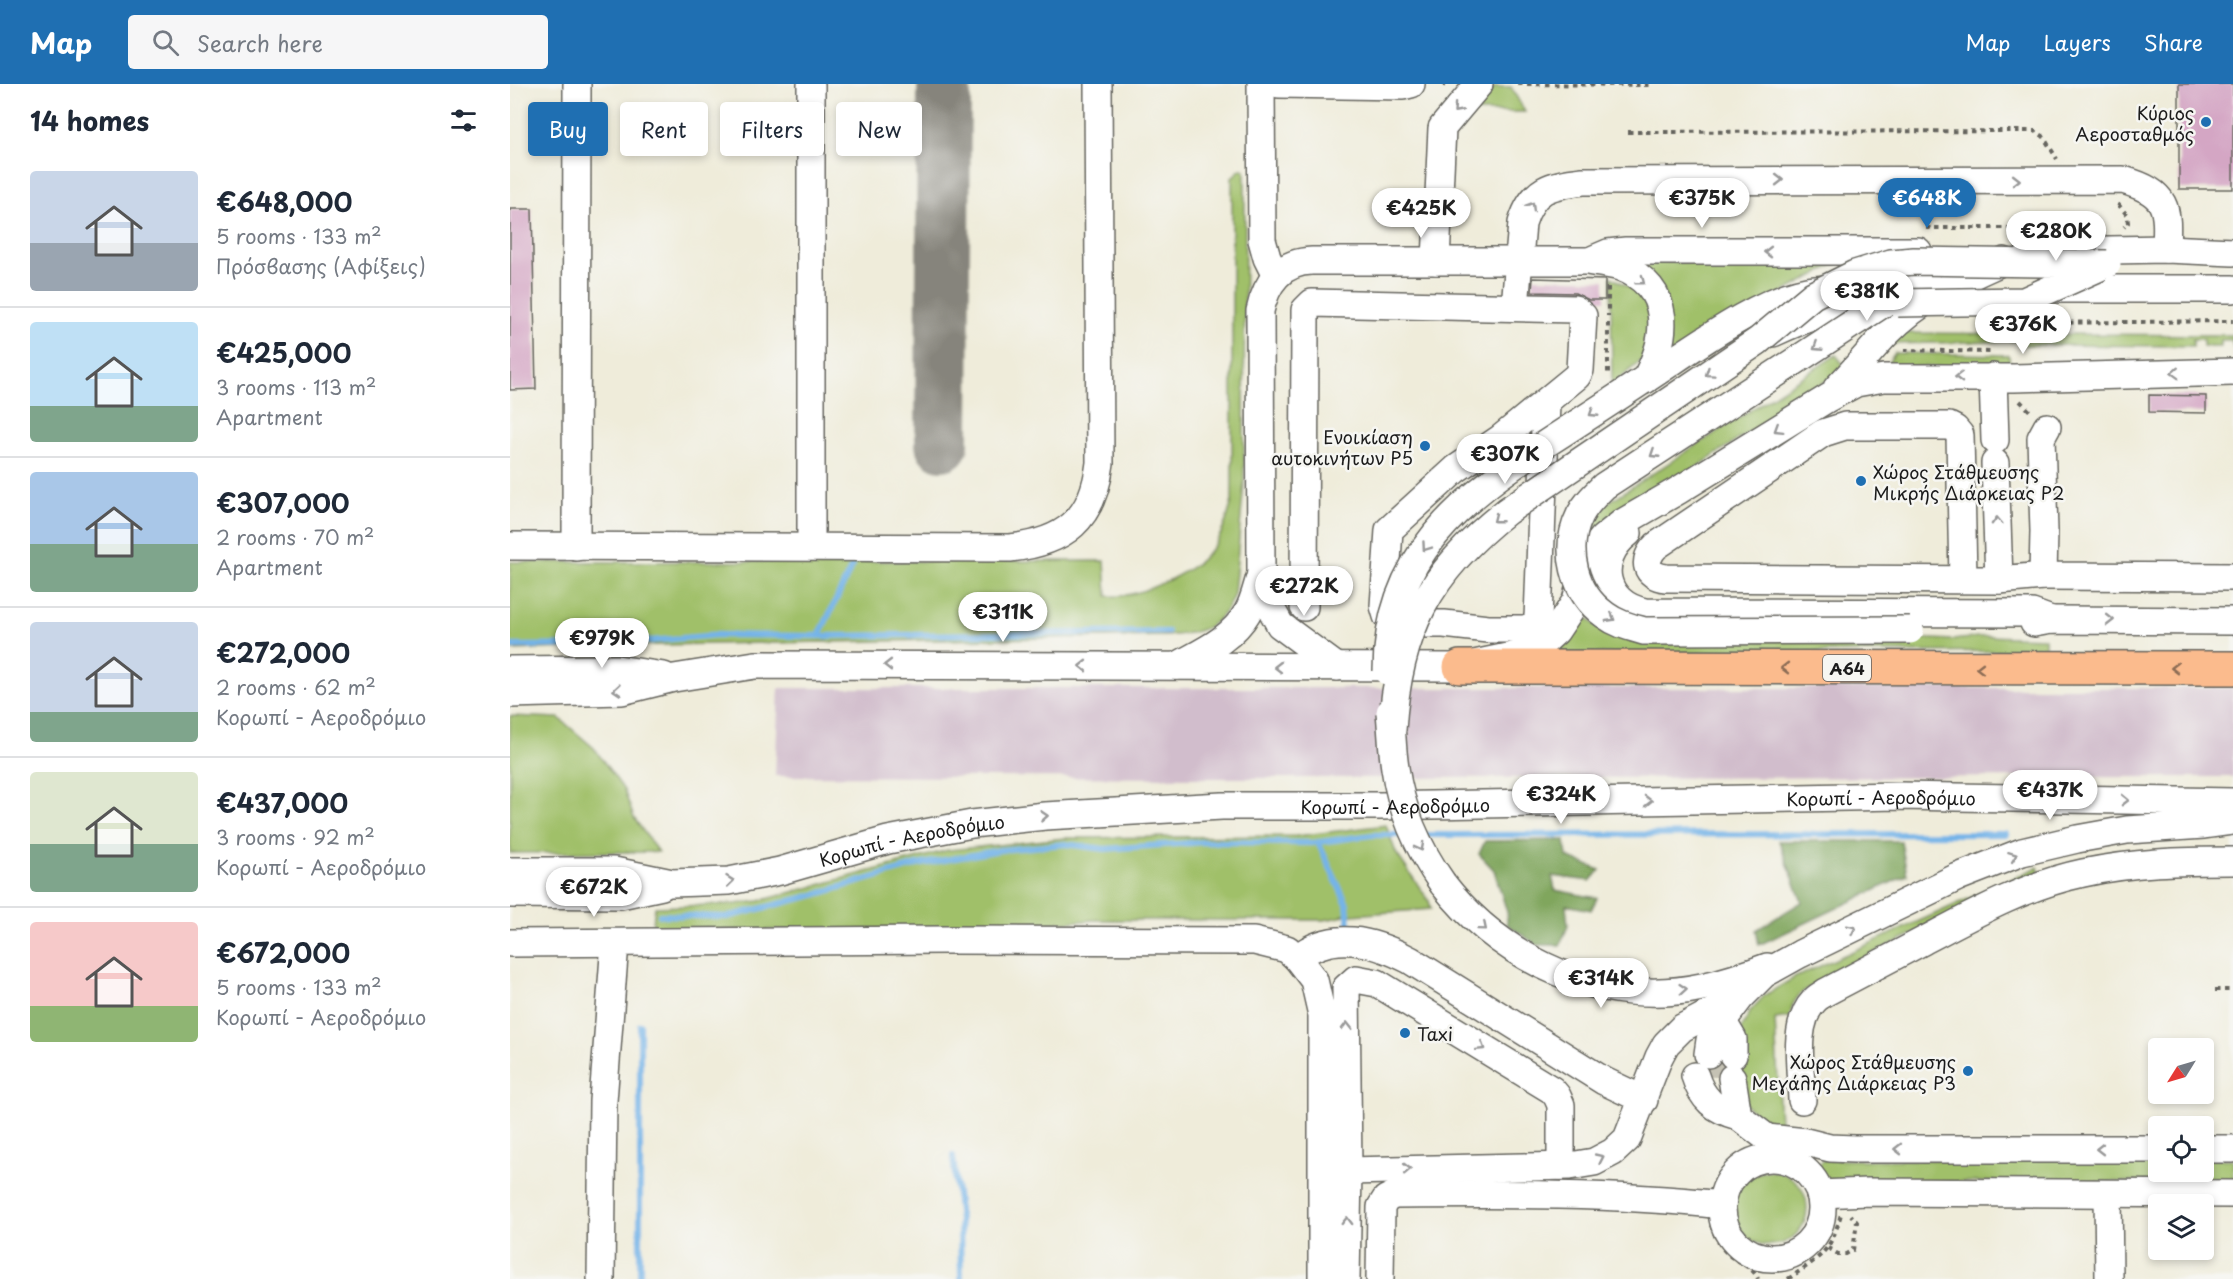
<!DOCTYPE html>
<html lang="en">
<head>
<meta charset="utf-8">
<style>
	:root { --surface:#fff; --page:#f6f6f7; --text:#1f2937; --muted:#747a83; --line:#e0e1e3; --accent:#1f6fb2 }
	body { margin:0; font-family:"Playpen Sans",sans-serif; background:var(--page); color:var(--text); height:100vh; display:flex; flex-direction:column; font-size:22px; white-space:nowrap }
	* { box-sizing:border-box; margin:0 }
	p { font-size:20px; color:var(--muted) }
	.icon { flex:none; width:33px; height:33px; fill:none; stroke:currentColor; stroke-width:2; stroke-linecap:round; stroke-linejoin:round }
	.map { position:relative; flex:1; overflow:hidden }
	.sheet { display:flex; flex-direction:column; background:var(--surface); width:510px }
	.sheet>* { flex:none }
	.banner { position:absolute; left:18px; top:18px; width:570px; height:54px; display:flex; gap:12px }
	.needle { width:39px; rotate:233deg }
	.tools { position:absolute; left:1638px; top:954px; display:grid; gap:12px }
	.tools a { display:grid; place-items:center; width:66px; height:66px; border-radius:6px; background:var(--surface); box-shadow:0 3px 9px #0003; font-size:30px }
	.price { position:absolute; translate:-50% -51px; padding:0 14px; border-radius:21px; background:#fff; color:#222; font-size:20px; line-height:39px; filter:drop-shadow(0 2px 3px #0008) }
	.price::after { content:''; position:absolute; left:50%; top:36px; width:18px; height:14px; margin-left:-9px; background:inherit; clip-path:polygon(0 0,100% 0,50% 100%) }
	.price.current { background:var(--accent); color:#fff }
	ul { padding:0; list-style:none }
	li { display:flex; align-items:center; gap:18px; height:150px; padding:0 30px }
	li+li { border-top:2px solid var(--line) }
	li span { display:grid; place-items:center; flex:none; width:168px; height:120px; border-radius:6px; color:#555 }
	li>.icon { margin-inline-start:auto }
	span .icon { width:72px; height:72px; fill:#fffc; stroke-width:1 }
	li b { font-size:26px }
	h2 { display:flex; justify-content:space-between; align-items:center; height:72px; padding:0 30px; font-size:26px }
	.tag { padding:0 21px; border-radius:6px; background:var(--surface); box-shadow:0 3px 9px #0003; font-size:21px; line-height:54px }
	.tag.current { background:var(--accent); color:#fff }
	header { display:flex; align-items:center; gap:36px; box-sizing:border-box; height:84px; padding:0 30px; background:var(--accent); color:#fff }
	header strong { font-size:28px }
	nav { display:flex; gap:33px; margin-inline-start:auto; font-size:21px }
	.search { width:420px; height:54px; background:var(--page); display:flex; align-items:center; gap:15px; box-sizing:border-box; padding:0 21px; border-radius:6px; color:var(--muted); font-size:22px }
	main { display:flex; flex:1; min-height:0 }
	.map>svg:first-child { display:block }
	.industrial { fill:#d1bdcc }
	.green { fill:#a0c069; stroke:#5e6e42; stroke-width:1.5 }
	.forest { fill:#80a65d; stroke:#4e613c; stroke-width:1.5 }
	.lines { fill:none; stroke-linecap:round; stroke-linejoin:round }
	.stream { stroke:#74b4e8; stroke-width:6 }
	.taxiway { stroke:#86847b; stroke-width:54 }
	.building { fill:#d4a6c4 }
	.minor-tunnel { stroke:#c5c2b4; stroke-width:27; stroke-dasharray:27 14; stroke-linecap:butt }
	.minor-casing { stroke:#66655e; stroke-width:30 }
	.highway-casing { stroke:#66655e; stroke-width:36 }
	.path { stroke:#66655e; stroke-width:4; stroke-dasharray:4.5 4.5; stroke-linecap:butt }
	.minor { stroke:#fff; stroke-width:27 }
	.highway { stroke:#fbbb8d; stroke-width:33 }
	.minor-bridge-casing { stroke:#66655e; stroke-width:30; stroke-linecap:butt }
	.path-bridge { stroke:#66655e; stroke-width:4; stroke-dasharray:4.5 4.5; stroke-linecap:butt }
	.minor-bridge { stroke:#fff; stroke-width:27 }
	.oneway { stroke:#999 }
	.oneway2 { stroke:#8c6c54 }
	.poi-dot { fill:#1f6fb2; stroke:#f6f6f2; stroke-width:2 }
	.labels { text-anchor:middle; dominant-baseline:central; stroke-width:5; stroke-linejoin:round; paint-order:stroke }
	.shield { fill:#f6f6f2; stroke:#5d5d5c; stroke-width:1.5 }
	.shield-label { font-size:16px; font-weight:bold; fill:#1c1c1c }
	.poi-label { font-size:18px; fill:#1c1c1c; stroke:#f6f6f2; text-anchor:end }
	.street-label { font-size:18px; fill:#1c1c1c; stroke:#f6f6f2 }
</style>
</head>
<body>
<header>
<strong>Map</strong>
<div class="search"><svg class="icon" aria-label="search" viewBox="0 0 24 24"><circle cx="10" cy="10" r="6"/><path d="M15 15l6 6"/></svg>Search here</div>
<nav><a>Map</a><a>Layers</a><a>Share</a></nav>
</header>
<main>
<section class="sheet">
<h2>14 homes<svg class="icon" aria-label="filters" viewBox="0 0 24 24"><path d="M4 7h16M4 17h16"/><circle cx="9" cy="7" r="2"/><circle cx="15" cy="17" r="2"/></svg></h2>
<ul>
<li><span style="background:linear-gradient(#c9d6e8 60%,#9aa5b1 0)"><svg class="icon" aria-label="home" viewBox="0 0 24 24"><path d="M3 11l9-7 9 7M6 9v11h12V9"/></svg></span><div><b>€648,000</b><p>5 rooms · 133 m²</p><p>Πρόσβασης (Αφίξεις)</p></div></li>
<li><span style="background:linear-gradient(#bfe0f5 70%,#7fa58c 0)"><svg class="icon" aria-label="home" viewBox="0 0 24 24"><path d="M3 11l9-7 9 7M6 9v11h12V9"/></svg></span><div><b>€425,000</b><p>3 rooms · 113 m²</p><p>Apartment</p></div></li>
<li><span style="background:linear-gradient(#a9c7e8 60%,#7fa58c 0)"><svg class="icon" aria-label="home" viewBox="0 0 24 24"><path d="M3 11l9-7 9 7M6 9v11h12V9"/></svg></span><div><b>€307,000</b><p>2 rooms · 70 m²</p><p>Apartment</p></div></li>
<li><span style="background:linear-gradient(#c9d6e8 75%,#7fa58c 0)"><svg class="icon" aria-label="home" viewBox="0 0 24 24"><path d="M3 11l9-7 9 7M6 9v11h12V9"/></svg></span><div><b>€272,000</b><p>2 rooms · 62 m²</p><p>Κορωπί - Αεροδρόμιο</p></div></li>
<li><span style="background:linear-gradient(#dfe7d0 60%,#7fa58c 0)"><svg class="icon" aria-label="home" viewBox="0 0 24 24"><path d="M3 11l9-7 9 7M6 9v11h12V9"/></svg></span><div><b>€437,000</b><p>3 rooms · 92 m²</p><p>Κορωπί - Αεροδρόμιο</p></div></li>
<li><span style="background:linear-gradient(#f6c9c9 70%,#8fb573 0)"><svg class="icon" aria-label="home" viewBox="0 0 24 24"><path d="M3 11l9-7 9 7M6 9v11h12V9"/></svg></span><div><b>€672,000</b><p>5 rooms · 133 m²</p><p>Κορωπί - Αεροδρόμιο</p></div></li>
</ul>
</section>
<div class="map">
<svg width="1723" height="1195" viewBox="0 0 1723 1195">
	<rect width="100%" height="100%" fill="#f6f6f2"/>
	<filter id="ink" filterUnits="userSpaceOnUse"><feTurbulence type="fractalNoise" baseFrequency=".0167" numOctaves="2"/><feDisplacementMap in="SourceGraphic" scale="12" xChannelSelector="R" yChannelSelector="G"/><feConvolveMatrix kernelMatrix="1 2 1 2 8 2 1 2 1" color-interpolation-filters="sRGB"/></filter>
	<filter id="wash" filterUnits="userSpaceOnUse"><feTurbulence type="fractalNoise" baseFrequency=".008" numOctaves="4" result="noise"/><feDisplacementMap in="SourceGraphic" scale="24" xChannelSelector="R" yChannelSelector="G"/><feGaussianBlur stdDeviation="1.35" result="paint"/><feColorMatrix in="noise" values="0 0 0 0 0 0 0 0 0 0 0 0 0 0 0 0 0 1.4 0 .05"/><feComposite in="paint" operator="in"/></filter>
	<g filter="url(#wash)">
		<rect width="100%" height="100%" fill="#efecda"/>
		<path class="industrial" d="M269,604H1723V693L683,694L265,692Z"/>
		<path class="green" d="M985,3H1001L1015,28H960Z
			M731,85L735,86L734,399L724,510C711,545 688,550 654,552L148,561L0,566V478L595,477L597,512C626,515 680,490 699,468C712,453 717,435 722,417V93Z
			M1120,178H1329L1160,270Z
			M1101,193L1131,209L1142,233L1133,275L1102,301Z
			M1389,249L1723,251V263L1722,256H1711V262H1693V255H1683V262L1509,261V257L1380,260Z
			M1385,269L1499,271L1500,284L1376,282Z
			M1326,271L1333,280L1332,286L1078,456L1082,440L1097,419Z
			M1071,528C1087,546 1105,553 1129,559L1401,554L1443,556L1477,552L1535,554V567L1033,570Z
			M0,632L49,634L84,664L114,706L124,734L148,768L0,769Z
			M876,741L886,769L919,817L921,825L842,831L837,829L830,833L814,836H585L443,846H142L145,823L226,820L249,817L438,766L556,754L786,752Z
			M1528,783L1530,790L1371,865L1295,906C1286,914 1281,920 1280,933L1265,935L1270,1040L1263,1046L1236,1021L1228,994L1230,947L1241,926L1255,911L1284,894Z
			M1648,1075V1088H1694V1075H1723V1098H1317L1307,1085L1312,1076Z
			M1223 1124a37 37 0 1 1 74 0a37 37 0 1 1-74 0Z"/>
		<path class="forest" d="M1055,756L1057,773L1090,786L1080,797L1042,792L1045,806L1087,814L1081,826L1056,821L1058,842L1050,861H1027L997,840V828L984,786L969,770L975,757Z
			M1269,757H1391L1397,791L1249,861L1246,846L1292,818Z"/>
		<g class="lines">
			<path class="stream" d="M309,552L342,482
				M0,562L95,561L207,551L309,552L658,548
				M912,751L1496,750
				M808,758L837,820L839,841
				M150,831L217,833L300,812L407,781L490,766L555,760L595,765L694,758L802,759L862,751H896
				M130,941V1195
				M443,1072L450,1137L451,1195"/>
			<path class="taxiway" d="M432,360L434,0"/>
		</g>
		<g id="blocks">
			<path class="building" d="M1669,0H1723V105H1669Z
				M0,125H22L26,305L0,306Z
				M1023,194L1095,196V216H1079L1065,209L1022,208Z
				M1639,311L1696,312V329L1639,328Z"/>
		</g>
	</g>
	<g filter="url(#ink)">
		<use href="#blocks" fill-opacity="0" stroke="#66655e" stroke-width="1.5"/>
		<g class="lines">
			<path class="minor-tunnel" d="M1210,993L1211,970"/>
			<defs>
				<g id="minor">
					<path d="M301,0V462"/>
					<path d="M751,0L752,156L757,174L766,192"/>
					<path d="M769,0L893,2L901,0"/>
					<path d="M1545,167L1656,165L1723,168"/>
					<path d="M1084,175L1098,169L1116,167H1408"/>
					<path d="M926,177L932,44L969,0"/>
					<path d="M1538,205H1723"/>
					<path d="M1005,223L1012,139C1023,104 1040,101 1073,97L1613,96C1658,109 1658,123 1656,165"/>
					<path d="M1263,249C1295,234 1327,222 1363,220"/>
					<path d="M1483,293L1485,356"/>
					<path d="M1136,295C1179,267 1255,210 1305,206C1345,202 1386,206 1425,205"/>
					<path d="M1327,304C1344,287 1360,267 1377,249C1410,215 1452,195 1494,177"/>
					<path d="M1537,343L1531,354L1534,447L1533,492L1723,493"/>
					<path d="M1485,379L1489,496"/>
					<path d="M1118,449C1084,475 1093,520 1135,528L1522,529L1541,536"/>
					<path d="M0,462L500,464C555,458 583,436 590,379L588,0"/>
					<path d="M66,463L67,0"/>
					<path d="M1453,494L1450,351L1445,345L1439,342H1335L1313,349L1146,462C1132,476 1135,492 1156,494L1489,496L1533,492"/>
					<path d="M794,523L795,231V226L802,219L1065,225L1073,232L1070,286L1067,292L990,355L946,385L879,446L874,522L877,532L884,540H934L978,545H1015L1023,542L1028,535L1036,319"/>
					<path d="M1524,539L1541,536L1723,537"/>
					<path d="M667,582C692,568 722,555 737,529C744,518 747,502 751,490"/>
					<path d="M827,583L770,541L763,528L751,490L750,227C756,199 771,178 802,177H1078C1088,179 1100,180 1110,183C1164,203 1158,255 1135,296"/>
					<path d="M0,586L107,585L154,592"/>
					<path d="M0,610L112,607L164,594L245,581L950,583L1007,571L1036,556L1046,547L1066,517L1073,489L1081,469L1093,454L1112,439L1169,406L1318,314L1346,299L1374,294H1504L1723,288"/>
					<path id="s1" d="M0,787H104L162,799L219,797L270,787L378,756L462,740L535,732L712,722H870L1389,712L1723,718"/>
					<path d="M933,800C993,877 1094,924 1192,903C1214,898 1236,891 1257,883"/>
					<path d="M0,810L110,811L152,802"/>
					<path d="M0,859L438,856L744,857L777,865L787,874C822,845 863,857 900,876L1094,997L1134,1016"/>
					<path d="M787,874L804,896L812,931V1195"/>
					<path d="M1213,938L1223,955V971"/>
					<path d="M1198,970L1200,956L1205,947L1230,914L1254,890L1290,870L1448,793L1512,768L1567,755L1617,746L1694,741L1723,737"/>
					<path d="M1185,992C1192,1015 1205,1026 1228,1032"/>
					<path d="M1222,994L1228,1032L1257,1054L1296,1058L1320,1064L1344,1065H1648"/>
					<path d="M1292,1016C1291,986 1282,940 1304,917C1307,913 1312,911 1316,908C1348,891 1381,874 1413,857C1464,830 1516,801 1573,789C1624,778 1671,777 1723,777"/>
					<path d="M1694,1065H1723"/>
					<circle cx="1262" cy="1124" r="50"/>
					<path d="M838,1087L1060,1082L1084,1078L1103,1068L1117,1055L1149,973L1156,960L1172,944L1225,916"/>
					<path d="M1310,1110L1357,1108L1723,1110"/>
					<path d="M1598,1110L1599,1195"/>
					<path d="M91,1195L93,1017L105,859"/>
					<path d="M836,1195L838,1087L836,904L846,895L867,899L1042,1006L1047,1012L1051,1021V1082"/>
					<path d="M870,1195L871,1123L876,1115L884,1111C993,1110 1103,1109 1212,1121"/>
				</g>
				<path id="highway" d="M950,583L1723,584"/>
			</defs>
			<use href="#minor" class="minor-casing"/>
			<use href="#highway" class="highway-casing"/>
			<path class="path" d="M1008,0L1139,1
				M933,2L935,0
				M1118,48L1525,47L1533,52L1547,75
				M1608,120L1617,131L1618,139L1614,143
				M1416,144H1538
				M1098,203V232
				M1098,239V292
				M1394,266L1482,268
				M1510,317L1522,329
				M1705,906H1723
				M1201,1141C1206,1156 1212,1168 1226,1176C1235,1182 1244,1185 1248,1195
				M1318,1164L1328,1170H1336L1343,1166L1347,1138L1341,1131
				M1278,1195C1310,1173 1320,1170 1331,1130"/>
			<use href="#minor" class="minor"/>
			<use href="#highway" class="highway"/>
			<defs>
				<path id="minor-bridge" d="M1374,219L1094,402C1085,411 1076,419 1070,431C1053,465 1064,509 1095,531C1107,540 1120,543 1134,547L1400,546
					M1388,219L1514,217L1590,183
					M877,587C877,472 952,414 1040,357C1071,337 1102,317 1132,297
					M880,628C882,647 882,666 885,684C891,726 909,766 933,800
					M882,646C888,547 919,488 997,427L1248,257L1303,211L1345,190L1381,179L1404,177L1597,180"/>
			</defs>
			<use href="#minor-bridge" class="minor-bridge-casing"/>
			<path class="path-bridge" d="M1523,239L1723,237"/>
			<use href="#minor-bridge" class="minor-bridge"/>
		</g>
		<defs><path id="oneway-chevron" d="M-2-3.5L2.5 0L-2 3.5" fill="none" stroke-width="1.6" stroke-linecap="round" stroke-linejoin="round" transform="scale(1.5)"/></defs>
		<g class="oneway">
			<use href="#oneway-chevron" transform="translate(947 25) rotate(132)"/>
			<use href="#oneway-chevron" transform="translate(1269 96)"/>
			<use href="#oneway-chevron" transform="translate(1506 96)"/>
			<use href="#oneway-chevron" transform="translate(1021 122) rotate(-58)"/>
			<use href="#oneway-chevron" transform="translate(1258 168) rotate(-180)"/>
			<use href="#oneway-chevron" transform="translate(1131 197) rotate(38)"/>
			<use href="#oneway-chevron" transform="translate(1307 263) rotate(147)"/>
			<use href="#oneway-chevron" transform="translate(1199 289) rotate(146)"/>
			<use href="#oneway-chevron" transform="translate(1665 289) rotate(178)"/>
			<use href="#oneway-chevron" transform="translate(1449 293) rotate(179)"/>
			<use href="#oneway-chevron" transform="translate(1083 329) rotate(147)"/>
			<use href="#oneway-chevron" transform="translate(1268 345) rotate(148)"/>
			<use href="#oneway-chevron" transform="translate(1144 370) rotate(147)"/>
			<use href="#oneway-chevron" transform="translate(987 435) rotate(142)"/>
			<use href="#oneway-chevron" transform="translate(1487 437) rotate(-92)"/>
			<use href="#oneway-chevron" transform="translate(916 463) rotate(125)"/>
			<use href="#oneway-chevron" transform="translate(1101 534) rotate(31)"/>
			<use href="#oneway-chevron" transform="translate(1600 536)"/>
			<use href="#oneway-chevron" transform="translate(378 581) rotate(-180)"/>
			<use href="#oneway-chevron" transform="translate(573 582) rotate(-180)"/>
			<use href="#oneway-chevron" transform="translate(768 583) rotate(-180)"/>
			<use href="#oneway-chevron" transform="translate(107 606) rotate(175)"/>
			<use href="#oneway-chevron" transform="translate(1615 716) rotate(1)"/>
			<use href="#oneway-chevron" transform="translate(1138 717) rotate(-1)"/>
			<use href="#oneway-chevron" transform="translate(534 732) rotate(-4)"/>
			<use href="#oneway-chevron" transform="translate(910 763) rotate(62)"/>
			<use href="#oneway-chevron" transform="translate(1503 772) rotate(-21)"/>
			<use href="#oneway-chevron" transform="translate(220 797) rotate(-6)"/>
			<use href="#oneway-chevron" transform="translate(973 843) rotate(40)"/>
			<use href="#oneway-chevron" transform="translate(1342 845) rotate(-26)"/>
			<use href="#oneway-chevron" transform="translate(1173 905) rotate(-5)"/>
			<use href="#oneway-chevron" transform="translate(837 942) rotate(-91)"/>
			<use href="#oneway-chevron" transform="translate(971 963) rotate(32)"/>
			<use href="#oneway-chevron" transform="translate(1388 1065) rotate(180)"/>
			<use href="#oneway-chevron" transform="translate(1590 1065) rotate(180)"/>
			<use href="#oneway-chevron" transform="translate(1090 1074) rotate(-25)"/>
			<use href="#oneway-chevron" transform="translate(897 1085) rotate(-1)"/>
			<use href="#oneway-chevron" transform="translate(837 1137) rotate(-89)"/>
		</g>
		<g class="oneway2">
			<use href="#oneway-chevron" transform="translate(1275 584) rotate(180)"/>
			<use href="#oneway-chevron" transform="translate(1470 584) rotate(180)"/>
			<use href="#oneway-chevron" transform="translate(1665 584) rotate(180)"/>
		</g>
	</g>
	<g class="poi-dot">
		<circle cx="1696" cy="38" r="6"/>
		<circle cx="915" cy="362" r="6"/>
		<circle cx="1351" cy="397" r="6"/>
		<circle cx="895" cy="949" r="6"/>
		<circle cx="1458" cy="987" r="6"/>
	</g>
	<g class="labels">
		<rect class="shield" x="1313" y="571" width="48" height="26" rx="4.5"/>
		<g class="shield-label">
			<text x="1337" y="584">Α64</text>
		</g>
		<g class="poi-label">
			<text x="1684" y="28">Κύριος<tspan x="1684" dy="21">Αεροσταθμός</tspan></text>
			<text x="903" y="352">Ενοικίαση<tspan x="903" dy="21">αυτοκινήτων P5</tspan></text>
			<text x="1363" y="387" text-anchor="start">Χώρος Στάθμευσης<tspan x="1363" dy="21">Μικρής Διάρκειας P2</tspan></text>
			<text x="907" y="949" text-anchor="start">Taxi</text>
			<text x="1446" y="977">Χώρος Στάθμευσης<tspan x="1446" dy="21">Μεγάλης Διάρκειας P3</tspan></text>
		</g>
		<g class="street-label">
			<text stroke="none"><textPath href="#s1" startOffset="1380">Κορωπί - Αεροδρόμιο</textPath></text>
			<text stroke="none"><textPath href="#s1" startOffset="894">Κορωπί - Αεροδρόμιο</textPath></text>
			<text stroke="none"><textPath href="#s1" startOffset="408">Κορωπί - Αεροδρόμιο</textPath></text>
		</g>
	</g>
</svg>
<div class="tools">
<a><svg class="needle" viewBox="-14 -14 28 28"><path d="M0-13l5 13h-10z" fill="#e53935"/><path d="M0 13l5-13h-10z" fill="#747a83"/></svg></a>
<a><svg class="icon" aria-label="locate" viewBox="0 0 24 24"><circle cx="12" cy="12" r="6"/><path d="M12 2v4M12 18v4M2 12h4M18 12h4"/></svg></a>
<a><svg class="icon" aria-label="layers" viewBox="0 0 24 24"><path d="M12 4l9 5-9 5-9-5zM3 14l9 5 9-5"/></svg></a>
</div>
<b class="price" style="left:1192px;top:145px">€375K</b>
<b class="price current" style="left:1417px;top:145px">€648K</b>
<b class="price" style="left:911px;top:155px">€425K</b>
<b class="price" style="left:1546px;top:178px">€280K</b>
<b class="price" style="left:1357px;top:238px">€381K</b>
<b class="price" style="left:1513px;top:271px">€376K</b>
<b class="price" style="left:995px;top:401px">€307K</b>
<b class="price" style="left:794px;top:533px">€272K</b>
<b class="price" style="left:493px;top:559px">€311K</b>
<b class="price" style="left:92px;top:585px">€979K</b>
<b class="price" style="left:1540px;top:737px">€437K</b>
<b class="price" style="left:1051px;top:741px">€324K</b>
<b class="price" style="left:84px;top:834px">€672K</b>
<b class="price" style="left:1091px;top:925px">€314K</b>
<div class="banner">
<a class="tag current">Buy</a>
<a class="tag">Rent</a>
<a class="tag">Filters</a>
<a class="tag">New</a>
</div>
</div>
</main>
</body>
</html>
